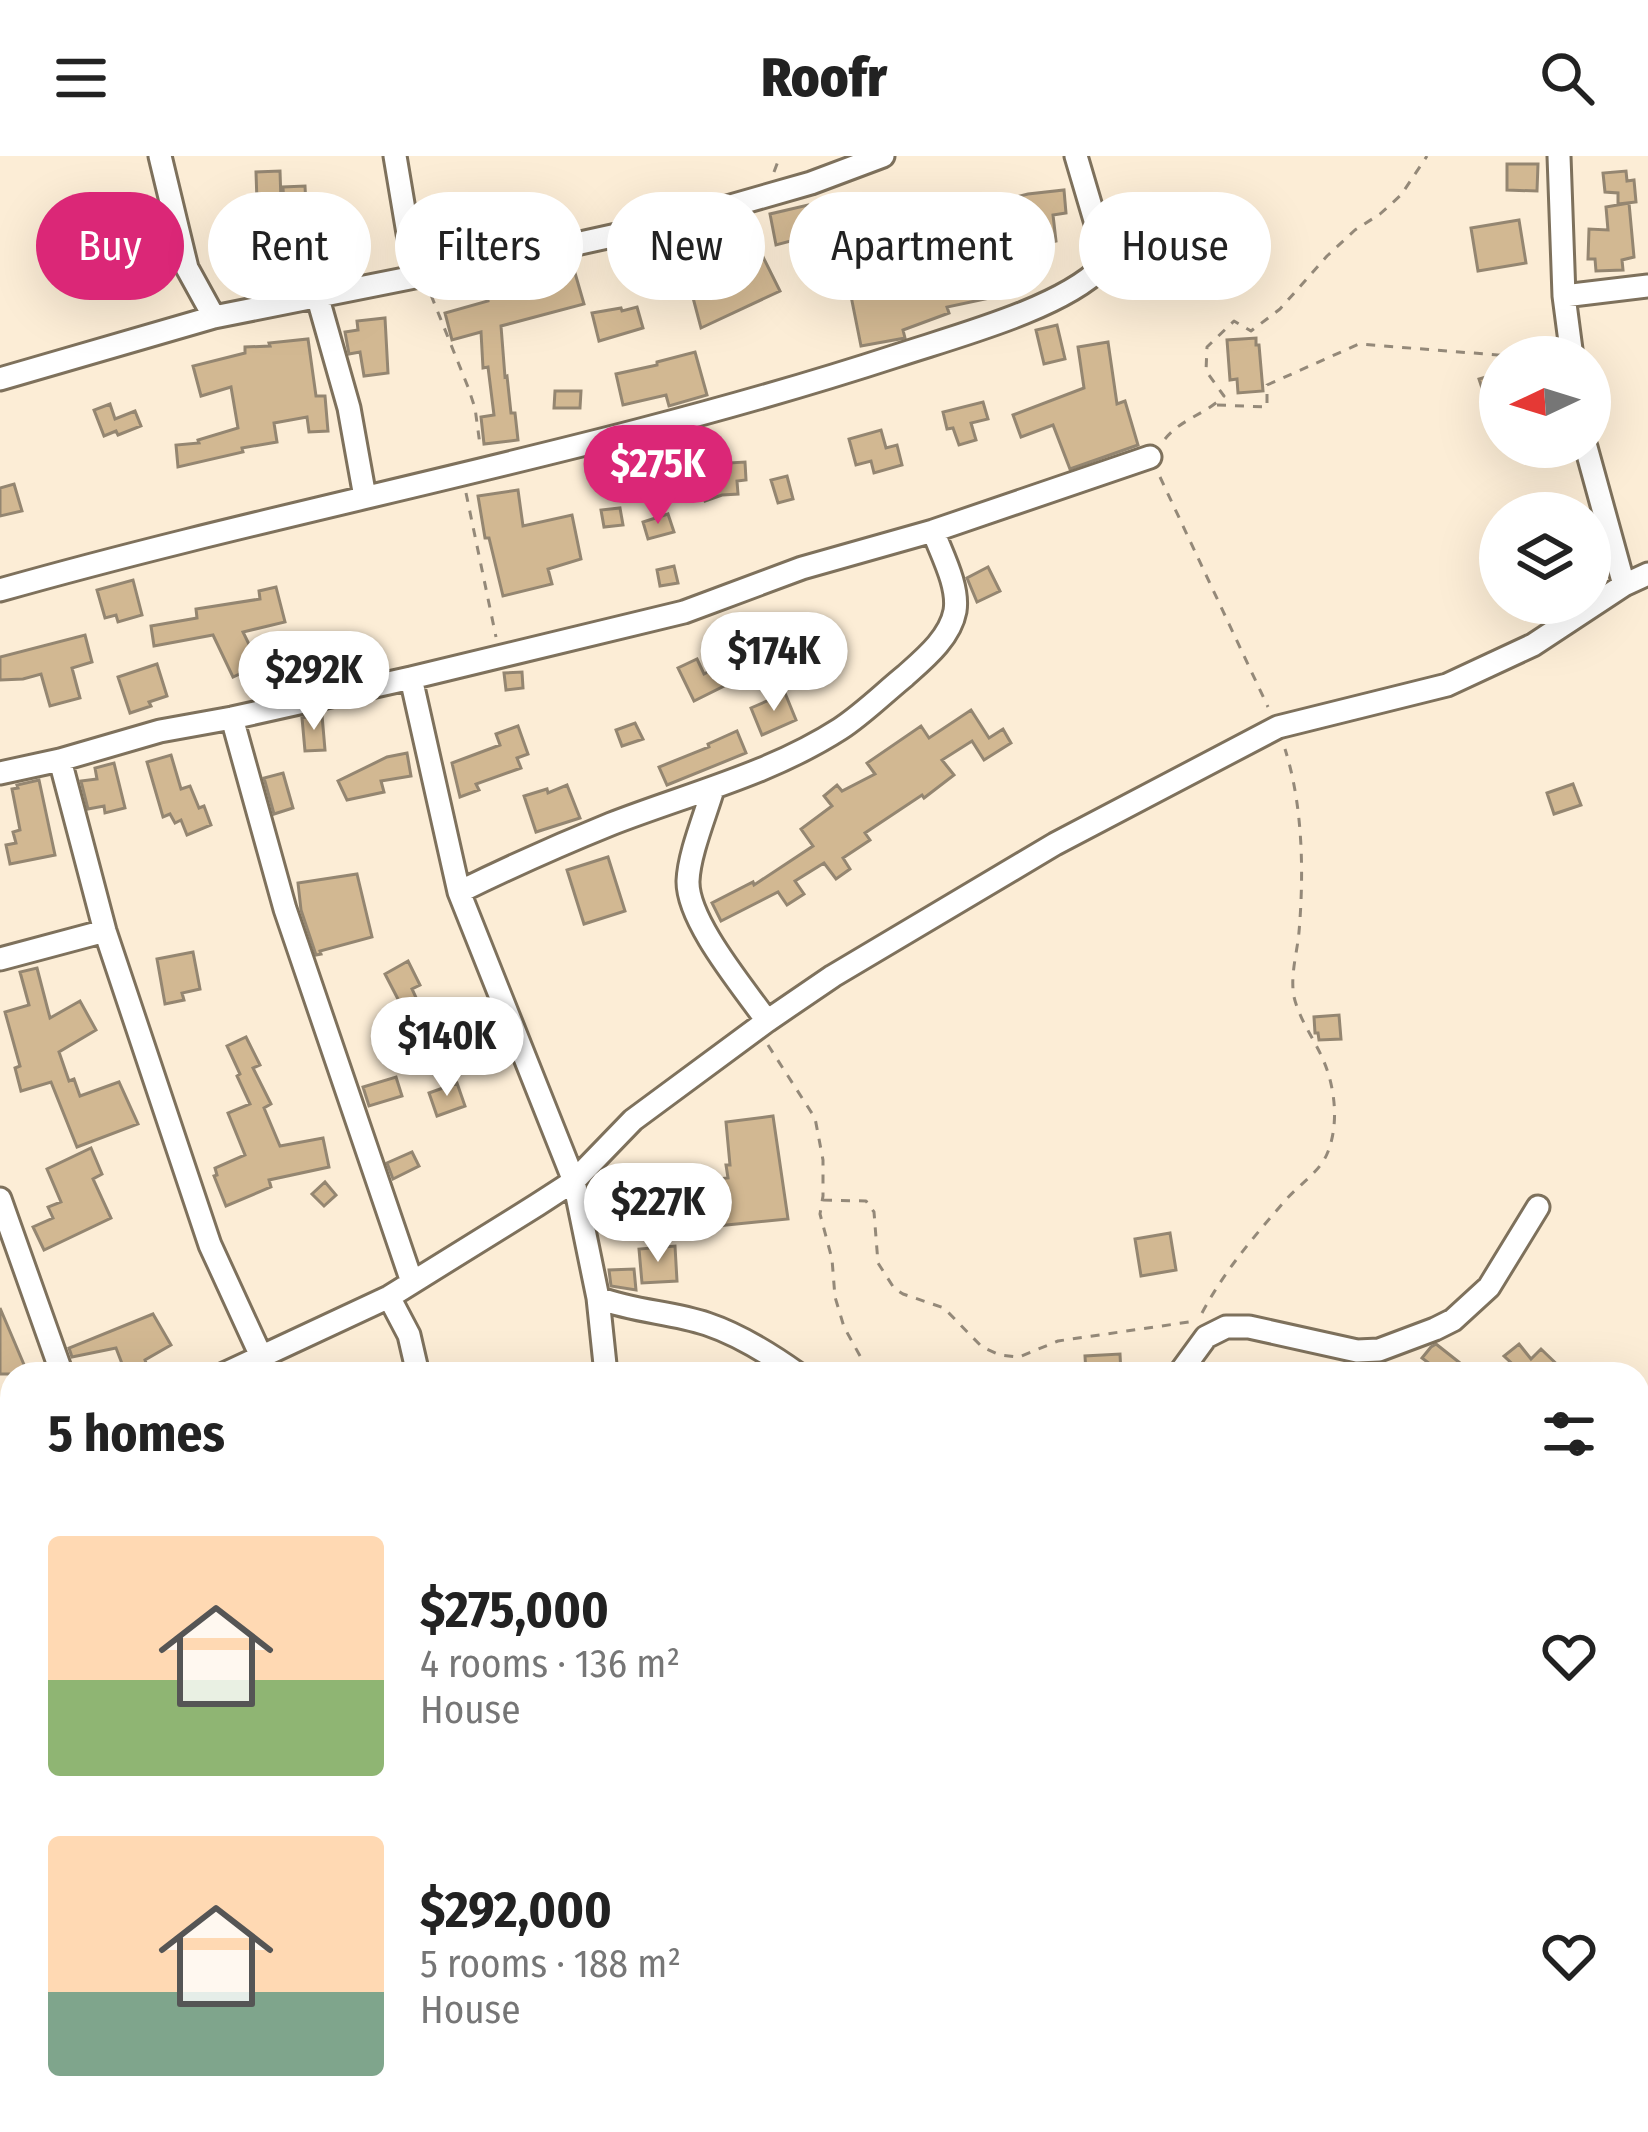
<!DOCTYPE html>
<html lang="en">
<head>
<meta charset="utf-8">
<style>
	:root { --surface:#fff; --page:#f6f6f6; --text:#222; --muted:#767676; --accent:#db2777 }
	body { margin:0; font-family:"Fira Sans Condensed",sans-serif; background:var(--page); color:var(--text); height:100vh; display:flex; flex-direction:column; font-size:45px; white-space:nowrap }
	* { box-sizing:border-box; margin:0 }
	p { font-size:39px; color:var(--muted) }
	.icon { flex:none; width:66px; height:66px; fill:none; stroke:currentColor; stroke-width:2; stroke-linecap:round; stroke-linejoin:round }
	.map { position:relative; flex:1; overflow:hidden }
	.details { position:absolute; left:0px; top:1206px; width:1650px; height:771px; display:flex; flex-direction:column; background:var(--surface); border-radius:36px 36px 0 0; box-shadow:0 12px 48px #0002 }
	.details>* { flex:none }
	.top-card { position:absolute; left:36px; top:36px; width:1578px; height:108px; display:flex; gap:24px }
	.needle { width:78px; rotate:266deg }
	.controls { position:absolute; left:1479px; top:180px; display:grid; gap:24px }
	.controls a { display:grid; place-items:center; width:132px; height:132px; border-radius:50%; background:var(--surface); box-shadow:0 12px 48px #0002; font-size:60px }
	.price { position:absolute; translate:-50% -102px; padding:0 27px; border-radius:42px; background:#fff; color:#222; font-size:39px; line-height:78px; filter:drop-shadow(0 3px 6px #0008) }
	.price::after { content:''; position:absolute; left:50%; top:72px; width:36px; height:27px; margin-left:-18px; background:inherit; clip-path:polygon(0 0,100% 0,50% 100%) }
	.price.current { background:var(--accent); color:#fff }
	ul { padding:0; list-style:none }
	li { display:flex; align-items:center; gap:36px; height:300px; padding:0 48px }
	li span { display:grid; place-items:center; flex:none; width:336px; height:240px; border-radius:12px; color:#555 }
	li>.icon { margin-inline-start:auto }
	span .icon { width:144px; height:144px; fill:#fffc; stroke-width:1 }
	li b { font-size:51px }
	h2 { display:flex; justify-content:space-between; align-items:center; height:144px; padding:0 48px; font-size:51px }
	.chip { padding:0 42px; border-radius:54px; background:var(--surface); box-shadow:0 12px 48px #0002; font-size:42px; line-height:108px }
	.chip.current { background:var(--accent); color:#fff }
	header { display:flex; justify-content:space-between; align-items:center; height:156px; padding:0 48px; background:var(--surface); font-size:54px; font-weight:800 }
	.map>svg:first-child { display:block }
	.building { fill:#d2b892; stroke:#948671; stroke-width:3 }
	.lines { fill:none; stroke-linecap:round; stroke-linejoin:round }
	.street-casing { stroke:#7e715c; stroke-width:27 }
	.path { stroke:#948979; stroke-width:3; stroke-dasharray:9 9; stroke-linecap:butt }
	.street { stroke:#fff; stroke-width:21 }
</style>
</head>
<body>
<header><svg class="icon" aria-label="menu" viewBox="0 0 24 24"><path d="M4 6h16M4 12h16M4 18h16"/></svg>Roofr<svg class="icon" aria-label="search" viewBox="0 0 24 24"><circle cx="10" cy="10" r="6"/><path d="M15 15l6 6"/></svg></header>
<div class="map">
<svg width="1648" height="1976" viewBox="0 0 1648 1976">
	<rect width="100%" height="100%" fill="#fcedd6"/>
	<path class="building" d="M1507,8H1538L1537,35L1507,34Z
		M280,15L281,45L257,46L256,16Z
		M1626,15L1627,25L1634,24L1636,46L1618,48V37L1605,36L1603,17Z
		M305,30L306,50L284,52L283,31Z
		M1064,34L1066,57L1053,59L1056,85L986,99L994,141L947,151L949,157L903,174L905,182L861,190L846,115L842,116L834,85L874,74L876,79L926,67L927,71L982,62L980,50L1028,38Z
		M1629,47L1634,101L1622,104L1623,114L1596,115L1595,103H1588L1589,73L1608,74L1606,51Z
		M808,49L812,70L799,72L802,82L776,89L770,58Z
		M1519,64L1526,107L1478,115L1471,72Z
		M763,101L780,135L701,172L692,138L738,127L734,107Z
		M575,117L584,148L501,170L505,221L507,220L511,257H515L518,284L484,288L481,261L494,259L488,211L483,212L481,176L452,184L445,157L488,145L487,139Z
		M637,151L643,172L599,185L592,157L621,152L622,155Z
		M385,162L388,217L364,220L360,196L349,198L345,176L358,174L357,165Z
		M1057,169L1065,203L1044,208L1036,174Z
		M1256,182V189H1259L1263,235L1238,237L1237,223L1230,224L1227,184Z
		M308,183L316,240H325L328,275L309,276L307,261L274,267L277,286L242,292L243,296L178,311L176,289L199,287L198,284L238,272L231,231L201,240L193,210L245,197V191L270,190L269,187Z
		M1108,186L1117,248L1125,245L1138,289L1070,313L1053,269L1021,281L1013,259L1084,232L1078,191Z
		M695,196L707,239L669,250L666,239L623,249L616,218L657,209V206Z
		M1496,218L1500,231V277L1497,278L1479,223Z
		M555,235H581L580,252H554Z
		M983,246L988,263L971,267L976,284L959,289L953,272L947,273L943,256Z
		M110,248L115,263L135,255L141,270L118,279L116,275L104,280L94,254Z
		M881,274L886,292L897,289L902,309L874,317L871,305L856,309L849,283Z
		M745,306L746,324L737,325L738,338L722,339L705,345L694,314L712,308Z
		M787,320L793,343L778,347L771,324Z
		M14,328L22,355L0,360V332Z
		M518,334L523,370L572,359L581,403L548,413L552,428L503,440L489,382H485L478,340Z
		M620,352L623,369L604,371L601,354Z
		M668,358L674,376L648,383L643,366Z
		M674,410L678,427L660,430L657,414Z
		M988,411L1000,435L977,446L967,422Z
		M133,424L142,459L118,466L116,459L105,462L97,434Z
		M276,431L285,466L243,476L259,509L233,521L213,479L154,490L151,470L197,462L196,453L260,443L259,435Z
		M85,479L92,506L72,512L80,542L50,550L41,518L23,523L0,524V501Z
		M697,503L704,518L719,510L728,528L694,545L678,512Z
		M157,508L167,540L149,546L151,550L130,557L118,521Z
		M522,516L523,532L506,534L504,517Z
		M785,537L796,564L762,579L751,552Z
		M971,554L989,582L1003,573L1011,587L984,604L972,585L942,604L954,619L924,642L922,639L865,677L870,684L843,702L850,713L836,723L824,707L795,725L804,738L787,749L778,736L721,765L712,747L753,726L754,729L813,690L801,673L832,650L824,640L837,629L842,635L875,618L867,607L921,570L929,582Z
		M314,559H322L325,594L305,595L302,562Z
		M635,567L643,583L622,590L616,574Z
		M518,570L528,598L517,602L521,612L476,628L479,634L460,641L452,607L500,589L496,578Z
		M737,575L746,597L667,629L659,611L709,591L708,588Z
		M407,597L411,620L381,625L384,636L347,644L338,625L387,601Z
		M171,599L181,633L190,630L199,652L204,650L211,669L187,679L181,664L175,667L170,658L163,661L147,606Z
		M114,607L125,652L105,657L104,650L88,653L81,625L97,623L95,612Z
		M283,617L293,652L274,658L264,622Z
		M39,624L55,699L10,708L6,689L16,687L13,676L20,674L12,633L18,632L17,629Z
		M1573,628L1581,649L1554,658L1547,637Z
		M567,629L580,662L536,676L524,640L547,633L548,637Z
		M608,701L625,755L584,768L567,714Z
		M357,718L372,781L320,795L321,798L316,799L301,754L298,727Z
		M193,796L200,833L182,837L184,844L165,848L157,803Z
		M408,805L420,829L412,833L419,848L414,851L434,882L401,900L381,858L400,847L385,818Z
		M37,812L50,862L80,845L96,874L59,896L69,925L74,923L80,940L119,926L138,968L77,991L51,926L21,935L15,912L20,910L5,856L29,849L20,816Z
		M1339,859L1341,883L1319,884L1318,877H1315L1314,861Z
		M246,881L260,909L253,912L271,948L264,952L280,990L323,982L329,1011L269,1024L271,1031L226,1050L214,1020L217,1019L215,1012L245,999L228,957L250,948L237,920L240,918L227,890Z
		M396,921L402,940L369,950L363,931Z
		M457,927L465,950L437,960L429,937Z
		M773,960L788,1063L686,1073L682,1026L728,1022L726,1009H730L726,966Z
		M91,992L102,1018L93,1023L111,1062L44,1094L33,1071L53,1062L48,1051L61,1046L47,1013Z
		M412,996L419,1010L393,1023L387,1007Z
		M325,1026L336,1039L324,1050L312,1038Z
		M1170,1077L1176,1114L1141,1120L1135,1083Z
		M675,1090L677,1125L642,1127L639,1093Z
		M634,1113L636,1134L611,1130L609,1114Z
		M0,1152L25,1211L21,1213L23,1218H0Z
		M153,1158L171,1189L145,1204L147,1210L126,1218L116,1192L72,1201L69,1192Z
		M1436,1188L1474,1218H1443L1422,1202L1431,1191Z
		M1519,1188L1531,1203L1541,1193L1567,1218H1517L1520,1215L1504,1200Z
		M1120,1198L1121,1218H1086L1085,1200Z"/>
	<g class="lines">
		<defs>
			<path id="street" d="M160,0L187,112L214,161
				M395,0L415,119
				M1559,0L1564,140L1572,201
				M317,139L349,252L365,341
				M1564,140L1648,130
				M0,223L214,161L535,97L671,67L811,27L883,0
				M1586,291L1624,429
				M0,434C297,350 602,296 896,200C953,181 1061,153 1102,111V88L1076,0
				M411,522L459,736L574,1025L598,1142L606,1218
				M232,562L285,753L412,1126
				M60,604L105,775L210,1089L261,1200
				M0,617L60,604L160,575L232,562L411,522L684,456L802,412L933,375L1150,301
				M713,633C705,660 689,698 688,725C687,765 744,832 767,865
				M459,736C508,712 559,689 611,668C688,638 770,618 840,573C863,558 884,537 905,520C924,503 950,482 955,455C959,430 942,399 933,375
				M0,803L105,775
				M0,1043L62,1218
				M389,1141L409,1179L418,1218
				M598,1142C636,1156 671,1156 707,1168C740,1179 770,1198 798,1218
				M224,1218L389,1141L537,1049L574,1025L633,964L767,865L833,820L1055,688L1278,571L1447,529L1533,489L1624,429L1648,418
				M1179,1218L1206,1181L1226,1171H1249L1357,1195L1379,1194L1435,1173L1453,1164L1489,1131L1538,1051
				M0,1325L12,1319
				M1638,1330L1648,1315
				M0,1831L12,1829
				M1638,1960L1648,1963
				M291,1965L292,1976
				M650,1965L659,1976
				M779,1976V1965
				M1347,1976L1351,1965"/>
		</defs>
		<use href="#street" class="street-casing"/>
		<path class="path" d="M774,16L780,0
			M431,139L468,231L475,252L480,289
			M1217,249L1267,251V229L1359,188L1523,201
			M1165,283C1181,263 1206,258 1224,240L1206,215L1207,191L1234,165L1251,175L1280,153L1327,100L1355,74L1380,58L1401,39L1427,0
			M1160,321L1268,551
			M466,337L496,481
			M768,889L815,962L823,1004V1040L820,1058L832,1103L835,1141L844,1171L870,1218
			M823,1044L866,1045L874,1056L878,1107L894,1132L903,1138L944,1152L982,1191L1000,1199L1019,1201L1058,1185L1189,1166
			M1202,1157C1225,1114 1252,1083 1284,1046C1297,1030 1319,1017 1327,998C1340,968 1335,928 1321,899C1312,880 1299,862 1294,841C1290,819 1297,798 1299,776C1304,717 1303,650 1285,593"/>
		<use href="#street" class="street"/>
	</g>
</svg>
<div class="controls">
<a><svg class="needle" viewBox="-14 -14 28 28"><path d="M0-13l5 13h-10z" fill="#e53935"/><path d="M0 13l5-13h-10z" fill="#767676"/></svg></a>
<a><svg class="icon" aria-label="layers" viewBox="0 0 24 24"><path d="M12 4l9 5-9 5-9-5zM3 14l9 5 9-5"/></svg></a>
</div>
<b class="price current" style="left:658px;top:371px">$275K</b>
<b class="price" style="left:774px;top:558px">$174K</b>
<b class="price" style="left:314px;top:577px">$292K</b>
<b class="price" style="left:447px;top:943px">$140K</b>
<b class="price" style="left:658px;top:1109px">$227K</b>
<div class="top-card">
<a class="chip current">Buy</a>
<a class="chip">Rent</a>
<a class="chip">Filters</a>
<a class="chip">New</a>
<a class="chip">Apartment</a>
<a class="chip">House</a>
</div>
<section class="details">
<h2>5 homes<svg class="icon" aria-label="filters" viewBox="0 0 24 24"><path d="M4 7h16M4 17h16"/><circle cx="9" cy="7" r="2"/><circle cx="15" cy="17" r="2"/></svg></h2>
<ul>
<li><span style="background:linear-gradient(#ffd9b3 60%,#8fb573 0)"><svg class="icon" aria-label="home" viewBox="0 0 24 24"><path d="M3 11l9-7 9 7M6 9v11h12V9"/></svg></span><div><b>$275,000</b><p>4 rooms · 136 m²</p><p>House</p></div><svg class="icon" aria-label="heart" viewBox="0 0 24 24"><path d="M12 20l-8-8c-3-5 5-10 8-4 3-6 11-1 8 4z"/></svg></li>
<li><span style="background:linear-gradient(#ffd9b3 65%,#7fa58c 0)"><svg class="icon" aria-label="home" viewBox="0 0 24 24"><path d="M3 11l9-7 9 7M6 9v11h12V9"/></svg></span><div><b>$292,000</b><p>5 rooms · 188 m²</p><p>House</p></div><svg class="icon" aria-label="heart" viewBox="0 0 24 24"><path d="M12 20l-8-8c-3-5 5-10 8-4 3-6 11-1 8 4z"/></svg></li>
</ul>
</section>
</div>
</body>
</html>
